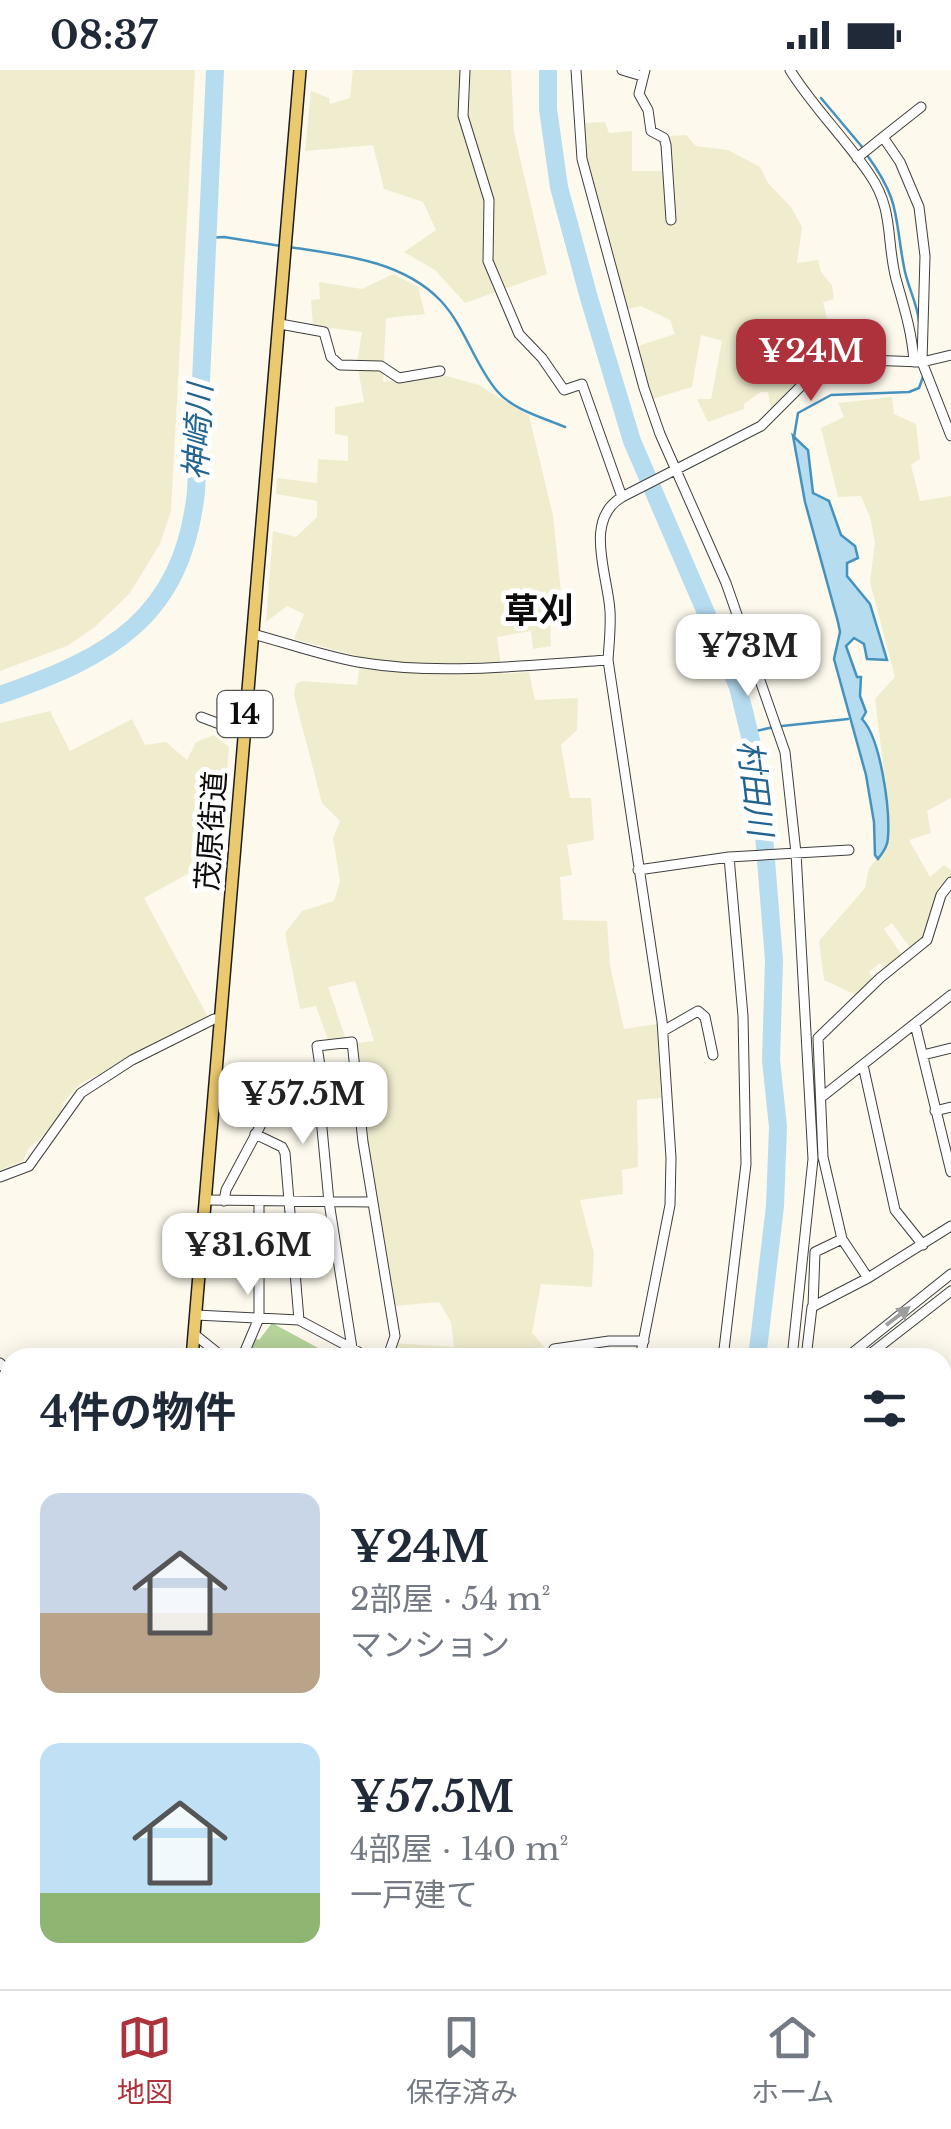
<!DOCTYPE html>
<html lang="ja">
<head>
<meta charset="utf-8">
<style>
	:root { --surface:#fff; --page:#f2f2f3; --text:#1f2937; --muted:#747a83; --line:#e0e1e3; --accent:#ae323c }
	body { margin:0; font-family:"Libre Baskerville","Noto Sans JP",serif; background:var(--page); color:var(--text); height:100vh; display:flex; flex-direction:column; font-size:38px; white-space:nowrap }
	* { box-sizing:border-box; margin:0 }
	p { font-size:32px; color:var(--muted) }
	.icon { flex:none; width:55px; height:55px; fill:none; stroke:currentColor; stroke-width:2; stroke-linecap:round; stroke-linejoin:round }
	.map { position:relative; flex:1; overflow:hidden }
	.sheet { position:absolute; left:0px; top:1278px; width:952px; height:642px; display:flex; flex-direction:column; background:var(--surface); border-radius:30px 30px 0 0; box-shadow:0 5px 25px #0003 }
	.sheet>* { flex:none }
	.price { position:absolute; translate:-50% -85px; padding:0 22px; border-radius:20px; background:#fff; color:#222; font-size:32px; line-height:65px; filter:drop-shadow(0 2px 5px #0008) }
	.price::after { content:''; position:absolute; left:50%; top:60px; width:30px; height:22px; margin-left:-15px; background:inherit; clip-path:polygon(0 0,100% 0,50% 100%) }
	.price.active { background:var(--accent); color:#fff }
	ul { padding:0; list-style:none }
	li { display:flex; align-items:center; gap:30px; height:250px; padding:0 40px }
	li span { display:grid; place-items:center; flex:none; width:280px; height:200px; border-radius:20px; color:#555 }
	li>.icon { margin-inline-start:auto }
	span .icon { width:120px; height:120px; fill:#fffc; stroke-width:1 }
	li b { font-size:42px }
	h2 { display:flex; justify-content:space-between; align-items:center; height:120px; padding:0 40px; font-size:42px }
	.status { display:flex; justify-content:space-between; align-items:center; height:70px; padding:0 50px; background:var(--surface); direction:ltr }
	.status svg { height:28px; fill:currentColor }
	.menu { display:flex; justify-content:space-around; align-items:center; height:140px; border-top:2px solid var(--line); background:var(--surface); font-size:28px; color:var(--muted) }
	.menu a { display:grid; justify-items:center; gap:5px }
	.menu .active { color:var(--accent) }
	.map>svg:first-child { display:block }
	.farmland { fill:#f0edcf }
	.forest { fill:#b6d39b }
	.water { fill:#b6dcf0; stroke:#4592bf; stroke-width:2.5 }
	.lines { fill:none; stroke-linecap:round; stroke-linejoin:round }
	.stream { stroke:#4592bf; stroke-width:2.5 }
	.river { stroke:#b6dcf0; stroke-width:18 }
	.minor-casing { stroke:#3f3f3f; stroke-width:11 }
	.major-casing { stroke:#1d1d1d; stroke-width:14 }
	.minor { stroke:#fff; stroke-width:9 }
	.major { stroke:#ebc96f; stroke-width:11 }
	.oneway { fill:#9e9e9e }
	.labels { text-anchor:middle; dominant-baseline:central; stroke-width:10; stroke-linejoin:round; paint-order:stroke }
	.shield { fill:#fff; stroke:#555; stroke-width:2.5 }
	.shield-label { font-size:28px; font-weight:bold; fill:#0c0c0c }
	.street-label { font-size:30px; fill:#0c0c0c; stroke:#fff }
	.water-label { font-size:32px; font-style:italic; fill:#226491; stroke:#fff }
	.quarter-label { font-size:35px; font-weight:bold; fill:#0c0c0c; stroke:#fff }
</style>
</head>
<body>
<div class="status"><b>08:37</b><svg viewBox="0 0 49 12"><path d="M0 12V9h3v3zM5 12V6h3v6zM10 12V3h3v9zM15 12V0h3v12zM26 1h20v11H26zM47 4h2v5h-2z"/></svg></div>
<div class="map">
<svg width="951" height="1919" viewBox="0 0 951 1919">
	<rect width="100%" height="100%" fill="#fdf9ed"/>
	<path class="farmland" d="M0,0H195L171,441L160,474L130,523L95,557L67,576L0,601Z
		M353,0H511L514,62L547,204L465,233L435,200L404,182L436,160L423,132L384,119L373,75L305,81L311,21L329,28L330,34L350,28Z
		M605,52L609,63L632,61V101H669L667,66L686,65L696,76L728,80L760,97L768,113L791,137L802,157L797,193L818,190L821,202L832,215L834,229L823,232L832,270L848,268L867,252L880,266L872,271L870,287L820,296L814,276L798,279L802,306L771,340L768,322H761L744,334V339L708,352L697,329H711L722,271L701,265L692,317L652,329L635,277L675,264L670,250L641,236L625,240L587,92L581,53Z
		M393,204L418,217L425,244L386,248L383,312L443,305L479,315L529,346L553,445L561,522L549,525L551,576L533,579L531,561L497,567L502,604L529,602L535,630L578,628L577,660L561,675L570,728H591L594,770L567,775L572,805L560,807L563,850L607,851L610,895L624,959L657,954L661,1028L637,1030L638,1097L622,1100L623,1124L580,1130L594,1183L592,1217L541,1214L532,1263L553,1287H390L394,1273L454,1277L451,1252L439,1232L395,1236L365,1069L357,973L374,971L355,911L328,917L346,969L328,970L316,936L300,939L285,863L302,841L334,831L340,811L333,768L340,751L322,733L294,625L296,614L302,611L357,615L361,587L294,569L304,544L287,536L266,552L273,461L296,467L317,447V431L276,424L277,408L317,413L318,389L348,391V366L335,364V337L364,332L357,293L362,262L313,256L311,230L320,229L319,212L362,219Z
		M892,327L894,344L916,354L920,389L911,395L920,431L951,426V728L927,741L931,763L909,770L930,807L944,795L951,800V806L935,827L925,868L911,879L892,853L884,859L902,885L886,899L880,893L869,902L874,910L856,925L824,910L819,871L865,818L869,798L887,776L889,742L875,629L895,607L870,512L875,473L870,447L861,426L838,427L821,358L844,347L838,333Z
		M50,641L70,681L132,649L145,675L166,672L187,690L196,672L214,665L229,677L220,786L144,828L208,947L80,1014L63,1033L60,1051L29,1078L23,1091L0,1100V653Z
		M193,1910H648V1919H223Z"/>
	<path class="forest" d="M272,1253L335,1287L247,1288L255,1268L259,1270Z"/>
	<path class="water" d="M793,366L808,380L813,423L829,431L841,465L855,476L858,488L847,493V506L870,534L887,590L867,589L864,574L854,568L846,576L857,607H861L860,626L866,642L862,649C881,669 890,739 888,767C888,776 883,782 878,789L875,785L874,752L866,705L834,589L840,562L838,552L805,432Z"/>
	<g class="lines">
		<path class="stream" d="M821,28L863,78
			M867,85C901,132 894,145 904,197C907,215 917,233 919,251
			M206,168L224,167L281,176
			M289,177C341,185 401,190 440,230C465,256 474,294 497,321C513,340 544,348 565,357
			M794,367L798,343L831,325L909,322L919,318L924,304
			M782,656L848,649
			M751,662L774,657"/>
		<path class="river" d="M548,0V39L559,117L589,228L632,371L738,617L759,703L774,890L771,990L778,1057L775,1136L757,1288
			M0,625C109,587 182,549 196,422L215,0
			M689,1910V1919"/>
		<defs>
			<path id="minor" d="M465,0L463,46L489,130L488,191L519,264L542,288L564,320L582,314L622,427
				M576,0L582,89L644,318L660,364L726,513L785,682L796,783L813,1089L792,1288
				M622,0L642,6
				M645,0L639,24L648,40L651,61L664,68L666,75L671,150
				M790,0C813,37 845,68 870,105C894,140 886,170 896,209C904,237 912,262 914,292
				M883,67L921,37
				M857,88L883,67L900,92L919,137L925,186L922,292L951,366
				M280,254L324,262L331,287L340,295L381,296L399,308L440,301
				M253,564C287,573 323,586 358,592C440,606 526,595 608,590
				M201,647L225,656L244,657
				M638,800L729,787L849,780
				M915,954L951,1102
				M663,961L698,941L705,947L713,985
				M923,985L951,978
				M863,995L895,1140L923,1175
				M317,1006L329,1132L352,1278
				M823,1026L951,925
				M935,1041L951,1037
				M255,1064L282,1077L285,1083L299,1250
				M0,1107L29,1096L81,1023L132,990L214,949L220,950
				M206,1130L372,1132
				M868,1208L842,1169L823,1087L818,968L880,908L927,870L941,825L951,812
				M813,1237L815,1182L842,1169
				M196,1245L299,1250L366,1286L389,1283L395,1266L363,1072L352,972L317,976L321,1003L265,1047L226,1120L224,1131
				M194,1264L224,1288
				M554,1279L609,1271H644
				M242,1288L259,1248V1131
				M640,1288L670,1135L671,1088L662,951L608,590C609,574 611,557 610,541C608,505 583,450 622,427L761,356L804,313L832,297L866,290L922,292L951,285
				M723,1288L746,1094L743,946L729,787
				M806,1288L812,1237L868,1208L951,1156
				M846,1288L951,1204
				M865,1288L951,1221
				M0,1293L10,1304
				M0,1587L3,1592L0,1596
				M0,1683L10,1680
				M0,1694L10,1690
				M0,1783L10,1785
				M0,1897L10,1900
				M181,1910L212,1919
				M786,1910L787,1919
				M42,1914L63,1919
				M262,1919L270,1910"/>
			<path id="major" d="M192,1288L300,0
				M169,1910L170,1919"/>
		</defs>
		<use href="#minor" class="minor-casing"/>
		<use href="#major" class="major-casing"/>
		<use href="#minor" class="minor"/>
		<use href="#major" class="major"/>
	</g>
	<defs><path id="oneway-solid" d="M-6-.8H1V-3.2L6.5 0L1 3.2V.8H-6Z" transform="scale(2.5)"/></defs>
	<use class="oneway" href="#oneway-solid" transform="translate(898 1246) rotate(-38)"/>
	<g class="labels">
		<rect class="shield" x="217.5" y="621" width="55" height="46" rx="8"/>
		<g class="shield-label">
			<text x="245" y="644">14</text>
		</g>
		<g class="street-label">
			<text transform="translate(211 761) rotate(-86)">茂原街道</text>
		</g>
		<g class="water-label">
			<text transform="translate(198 362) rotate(-87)">神崎川</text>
			<text transform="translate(755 718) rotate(83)">村田川</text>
		</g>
		<g class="quarter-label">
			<text x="539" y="540">草刈</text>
		</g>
	</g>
</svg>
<b class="price active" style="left:811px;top:334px">¥24M</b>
<b class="price" style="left:748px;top:629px">¥73M</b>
<b class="price" style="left:303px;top:1077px">¥57.5M</b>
<b class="price" style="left:248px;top:1228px">¥31.6M</b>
<section class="sheet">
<h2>4件の物件<svg class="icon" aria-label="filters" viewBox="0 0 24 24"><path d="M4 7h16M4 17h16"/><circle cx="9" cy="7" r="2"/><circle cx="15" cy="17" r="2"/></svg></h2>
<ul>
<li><span style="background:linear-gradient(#c9d6e8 60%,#b9a48a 0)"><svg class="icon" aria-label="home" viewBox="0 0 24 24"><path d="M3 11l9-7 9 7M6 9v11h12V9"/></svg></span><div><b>¥24M</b><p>2部屋 · 54 m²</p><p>マンション</p></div></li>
<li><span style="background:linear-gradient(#bfe0f5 75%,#8fb573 0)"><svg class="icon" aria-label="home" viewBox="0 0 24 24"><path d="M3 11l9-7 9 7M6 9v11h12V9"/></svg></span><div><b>¥57.5M</b><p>4部屋 · 140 m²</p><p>一戸建て</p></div></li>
</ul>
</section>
</div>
<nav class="menu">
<a class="active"><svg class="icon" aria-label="map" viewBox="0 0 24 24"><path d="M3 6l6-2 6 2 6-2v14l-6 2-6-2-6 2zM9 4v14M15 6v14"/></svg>地図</a>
<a><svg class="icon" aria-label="saved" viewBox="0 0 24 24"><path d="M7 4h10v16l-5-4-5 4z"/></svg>保存済み</a>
<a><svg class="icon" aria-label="home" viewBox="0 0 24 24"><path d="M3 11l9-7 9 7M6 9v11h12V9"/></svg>ホーム</a>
</nav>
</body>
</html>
